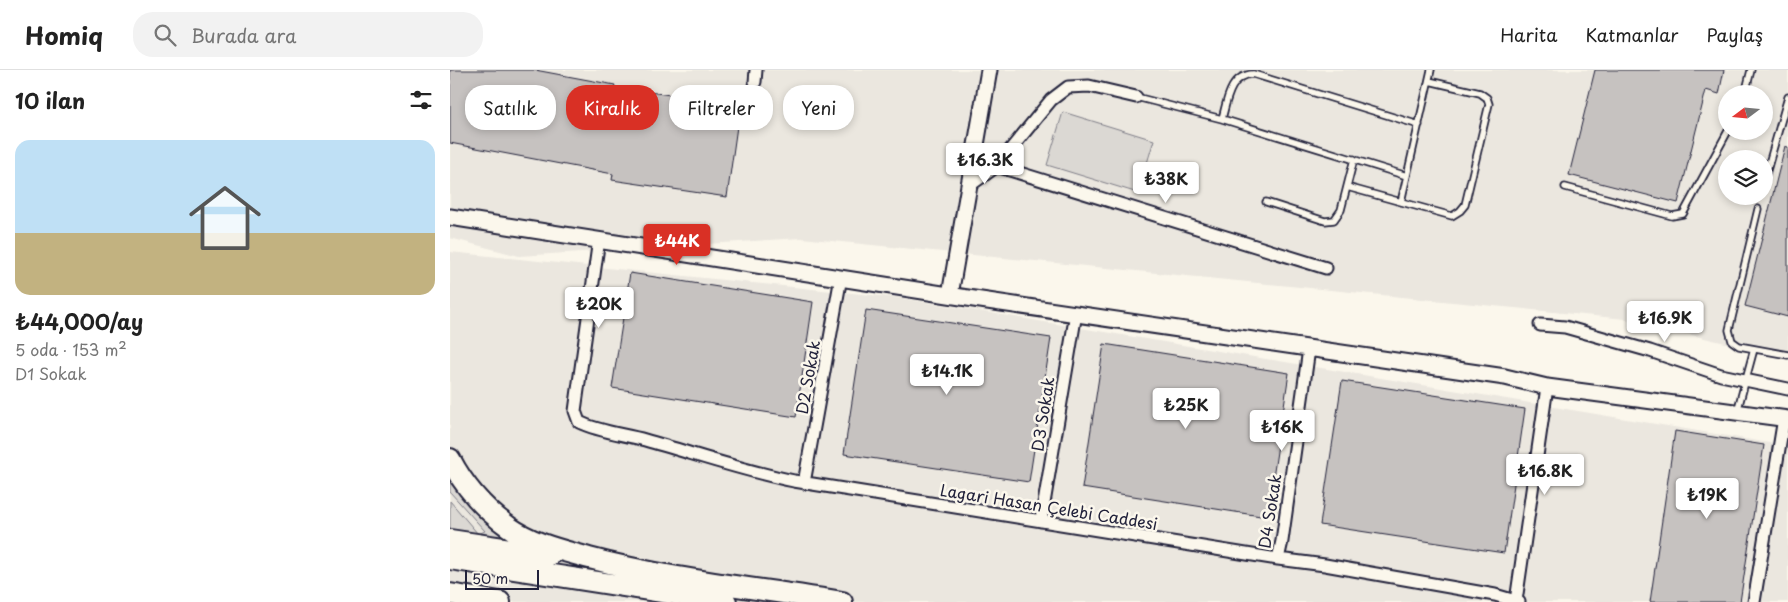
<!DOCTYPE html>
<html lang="tr">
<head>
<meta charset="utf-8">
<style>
	:root { --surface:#fff; --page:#f2f2f2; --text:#222; --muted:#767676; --line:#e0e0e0; --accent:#d93025 }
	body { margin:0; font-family:"Playpen Sans",sans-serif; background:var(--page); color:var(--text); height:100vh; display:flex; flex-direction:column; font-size:19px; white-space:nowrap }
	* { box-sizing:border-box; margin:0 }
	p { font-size:16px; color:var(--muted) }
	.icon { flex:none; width:28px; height:28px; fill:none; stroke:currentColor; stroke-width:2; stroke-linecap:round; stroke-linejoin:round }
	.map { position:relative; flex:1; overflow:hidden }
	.details { display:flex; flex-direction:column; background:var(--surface); width:450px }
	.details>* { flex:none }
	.hud { position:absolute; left:15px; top:15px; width:475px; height:45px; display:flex; gap:10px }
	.needle { width:32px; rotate:254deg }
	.buttons { position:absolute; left:1268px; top:15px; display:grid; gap:10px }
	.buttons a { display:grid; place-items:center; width:55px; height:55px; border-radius:50%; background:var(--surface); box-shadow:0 2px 8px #0003; font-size:25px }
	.scale { position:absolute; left:15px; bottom:12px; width:74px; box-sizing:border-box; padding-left:5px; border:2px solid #22223b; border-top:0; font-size:14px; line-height:18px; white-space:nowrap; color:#22223b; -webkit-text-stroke:4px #fbf7ec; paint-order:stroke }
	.price { position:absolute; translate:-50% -42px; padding:0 11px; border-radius:5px; background:#fff; color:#222; font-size:16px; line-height:32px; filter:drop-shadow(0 1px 2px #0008) }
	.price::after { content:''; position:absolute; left:50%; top:30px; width:15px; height:11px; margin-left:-8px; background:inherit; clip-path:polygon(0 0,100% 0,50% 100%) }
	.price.current { background:var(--accent); color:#fff }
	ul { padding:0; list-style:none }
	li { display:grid; align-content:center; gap:10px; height:265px; padding:0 15px }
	li span { display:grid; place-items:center; height:155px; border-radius:15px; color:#555 }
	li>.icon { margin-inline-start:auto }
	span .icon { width:90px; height:90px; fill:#fffc; stroke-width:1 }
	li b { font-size:21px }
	h2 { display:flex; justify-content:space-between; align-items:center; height:60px; padding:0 15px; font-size:21px }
	.tag { padding:0 18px; border-radius:20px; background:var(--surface); box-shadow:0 2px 8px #0003; font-size:18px; line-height:45px }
	.tag.current { background:var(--accent); color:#fff }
	header { display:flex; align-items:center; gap:30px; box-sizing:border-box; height:70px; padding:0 25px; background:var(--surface); border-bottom:1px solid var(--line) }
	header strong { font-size:24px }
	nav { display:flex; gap:28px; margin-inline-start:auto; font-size:18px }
	.search { width:350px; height:45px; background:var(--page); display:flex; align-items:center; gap:12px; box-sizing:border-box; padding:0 18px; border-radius:20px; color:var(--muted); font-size:19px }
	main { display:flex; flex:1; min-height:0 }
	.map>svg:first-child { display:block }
	.built { fill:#ebe7df; fill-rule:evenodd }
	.green { fill:#dbd8d3; stroke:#7e7d87 }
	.building { fill:#c6c2c0; stroke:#22223b }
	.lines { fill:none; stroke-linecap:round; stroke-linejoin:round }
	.lane-casing { stroke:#22223b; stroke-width:9 }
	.street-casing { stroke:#22223b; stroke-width:15 }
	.secondary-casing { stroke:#22223b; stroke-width:19 }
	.highway-casing { stroke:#22223b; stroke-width:24 }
	.lane { stroke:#fbf7ec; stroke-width:5.5 }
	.street { stroke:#fbf7ec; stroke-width:11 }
	.secondary { stroke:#fbf7ec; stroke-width:15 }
	.highway { stroke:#fbf7ec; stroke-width:20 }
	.labels { text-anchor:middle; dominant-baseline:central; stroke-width:5; stroke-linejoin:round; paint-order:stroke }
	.street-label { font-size:16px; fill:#22223b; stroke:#fbf7ec }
</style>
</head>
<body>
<header>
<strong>Homiq</strong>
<div class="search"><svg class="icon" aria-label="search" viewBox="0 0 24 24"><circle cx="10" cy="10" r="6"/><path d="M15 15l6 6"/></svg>Burada ara</div>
<nav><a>Harita</a><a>Katmanlar</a><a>Paylaş</a></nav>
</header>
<main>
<section class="details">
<h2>10 ilan<svg class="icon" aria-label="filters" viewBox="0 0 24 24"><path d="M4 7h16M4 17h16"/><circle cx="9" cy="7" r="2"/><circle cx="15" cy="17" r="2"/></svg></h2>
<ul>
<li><span style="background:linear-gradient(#bfe0f5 60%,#c2b280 0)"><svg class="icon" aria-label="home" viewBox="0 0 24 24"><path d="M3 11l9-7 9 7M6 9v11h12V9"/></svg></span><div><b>₺44,000/ay</b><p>5 oda · 153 m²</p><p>D1 Sokak</p></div></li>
</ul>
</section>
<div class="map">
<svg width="1338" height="532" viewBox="0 0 1338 532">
	<rect width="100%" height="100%" fill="#fbf7ec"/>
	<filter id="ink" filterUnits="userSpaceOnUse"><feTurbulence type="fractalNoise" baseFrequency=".02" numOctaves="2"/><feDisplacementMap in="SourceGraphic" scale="10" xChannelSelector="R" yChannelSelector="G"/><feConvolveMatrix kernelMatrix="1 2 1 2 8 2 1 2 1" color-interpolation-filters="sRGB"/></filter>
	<g filter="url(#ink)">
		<path class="built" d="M0,0H1338V288L1175,249L351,168L69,186L0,168ZM1276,24H1314V61H1276ZM1276,89H1314V126H1276Z
			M0,182L451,228L1338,376V532H0Z"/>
		<path class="green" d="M613,42L704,70L688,123L597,95Z
			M0,403L69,472L0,462V431L28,464L35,461L0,422Z"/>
		<path class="building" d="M0,0H85L165,15L164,17L290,35L277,127L162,110L163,104L0,73Z
			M1145,0H1274L1269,24L1256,20L1228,133L1119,105Z
			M1335,76L1338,77V247L1295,236Z
			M180,203L363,232L346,347L162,318Z
			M416,240L601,268L579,412L394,384Z
			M654,274L839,303L817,447L632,418Z
			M892,311L1075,339L1054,483L870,455Z
			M1225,361L1314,375L1290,532H1200Z"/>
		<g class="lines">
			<defs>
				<path id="lane" d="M1295,24L1301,0
					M686,27L772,49L957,106
					M772,49C777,30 780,5 803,4L969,55
					M1314,111L1338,27
					M897,117L1002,146L1010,141L1015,135L1039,34L1037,28L1030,23L979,11
					M1115,117L1222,146L1233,144L1278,61
					M816,132L875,151L884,150L891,140L904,89
					M951,132L981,0
					M1308,139L1279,260L1282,271L1289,276L1338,285
					M1287,342L1304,279"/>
				<path id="street" d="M305,12L306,0
					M547,96L876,198
					M519,116L547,96L601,30L618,17L639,16L686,27
					M149,169L125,341L129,352C150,362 173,364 195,370C245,384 294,401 344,411L828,489L875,495L1045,525L1069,532
					M1090,255L1115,257L1200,281L1271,305L1338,319
					M354,413L391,207
					M591,451L626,243
					M828,489L832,471L859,279
					M1066,531L1097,317
					M1304,532L1334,348"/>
				<path id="secondary" d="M0,147L524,229L1055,307L1097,317L1338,349
					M500,225L539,0"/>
				<path id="highway" d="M0,389C14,416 34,439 59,457C83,474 111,480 139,488C222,510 308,518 392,532
					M0,470L100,485
					M0,489L276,532
					M0,524L50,532"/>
			</defs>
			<use href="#lane" class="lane-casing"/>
			<use href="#street" class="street-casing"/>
			<use href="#secondary" class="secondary-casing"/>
			<use href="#highway" class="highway-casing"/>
			<use href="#lane" class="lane"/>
			<use href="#street" class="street"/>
			<use href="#secondary" class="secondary"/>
			<use href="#highway" class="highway"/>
		</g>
	</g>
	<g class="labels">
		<g class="street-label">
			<text transform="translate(357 307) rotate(-80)">D2 Sokak</text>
			<text transform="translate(592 344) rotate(-81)">D3 Sokak</text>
			<text transform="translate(599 436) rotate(9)">Lagari Hasan Çelebi Caddesi</text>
			<text transform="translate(819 441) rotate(-81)">D4 Sokak</text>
		</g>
	</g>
</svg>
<div class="buttons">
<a><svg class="needle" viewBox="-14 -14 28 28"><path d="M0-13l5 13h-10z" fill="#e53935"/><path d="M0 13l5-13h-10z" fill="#767676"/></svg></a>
<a><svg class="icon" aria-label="layers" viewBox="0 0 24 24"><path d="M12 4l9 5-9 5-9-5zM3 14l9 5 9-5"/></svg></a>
</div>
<div class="scale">50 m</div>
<b class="price" style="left:535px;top:115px">₺16.3K</b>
<b class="price" style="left:716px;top:134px">₺38K</b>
<b class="price current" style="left:227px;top:196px">₺44K</b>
<b class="price" style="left:149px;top:259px">₺20K</b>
<b class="price" style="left:1215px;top:273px">₺16.9K</b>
<b class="price" style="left:497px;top:326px">₺14.1K</b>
<b class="price" style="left:736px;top:360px">₺25K</b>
<b class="price" style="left:832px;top:382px">₺16K</b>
<b class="price" style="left:1095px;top:426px">₺16.8K</b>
<b class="price" style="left:1257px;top:450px">₺19K</b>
<div class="hud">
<a class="tag">Satılık</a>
<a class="tag current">Kiralık</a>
<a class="tag">Filtreler</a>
<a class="tag">Yeni</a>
</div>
</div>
</main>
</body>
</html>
